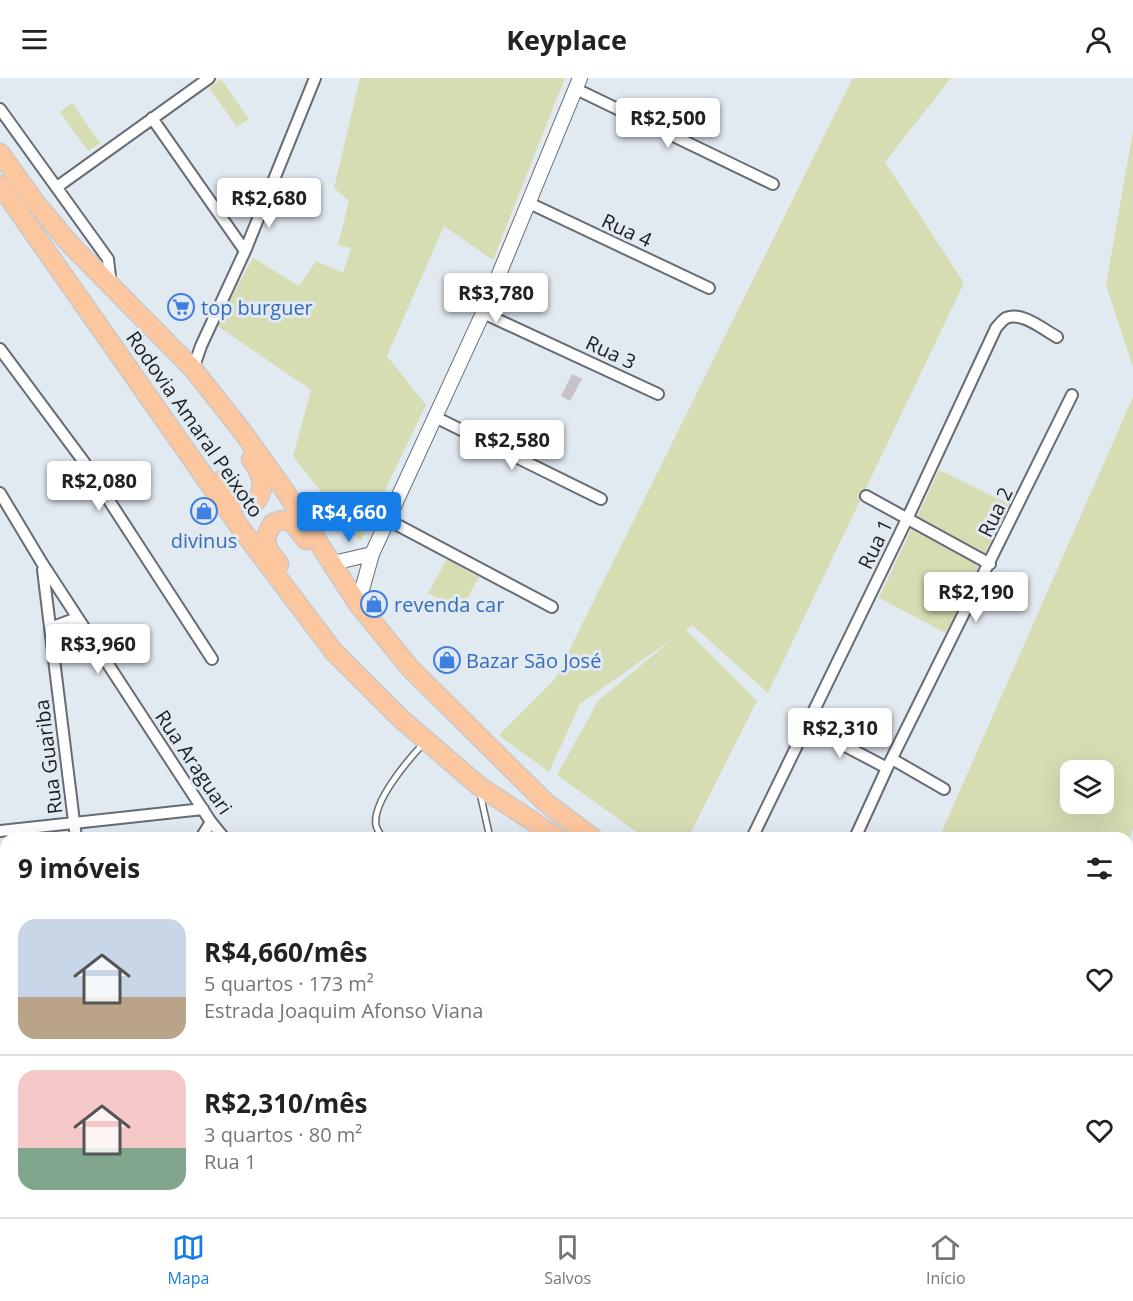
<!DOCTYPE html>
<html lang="pt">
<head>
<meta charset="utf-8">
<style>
	:root { --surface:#fff; --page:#f2f2f2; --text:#222; --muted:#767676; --line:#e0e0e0; --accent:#157ee6 }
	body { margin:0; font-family:"Open Sans",sans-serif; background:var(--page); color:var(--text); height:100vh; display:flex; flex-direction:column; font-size:22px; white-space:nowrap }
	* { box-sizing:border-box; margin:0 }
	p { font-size:20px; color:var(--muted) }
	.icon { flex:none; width:33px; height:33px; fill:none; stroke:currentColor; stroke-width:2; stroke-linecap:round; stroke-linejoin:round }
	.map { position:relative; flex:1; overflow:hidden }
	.panel { position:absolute; left:0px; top:754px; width:1134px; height:386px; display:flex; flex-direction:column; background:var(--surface); border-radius:18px 18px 0 0; box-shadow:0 6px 24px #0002 }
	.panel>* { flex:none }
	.buttons { position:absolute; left:1060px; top:682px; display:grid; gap:12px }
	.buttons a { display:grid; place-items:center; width:54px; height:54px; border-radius:12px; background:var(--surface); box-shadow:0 6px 24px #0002; font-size:30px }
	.price { position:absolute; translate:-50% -51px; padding:0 14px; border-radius:6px; background:#fff; color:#222; font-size:20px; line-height:39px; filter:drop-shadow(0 2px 3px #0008) }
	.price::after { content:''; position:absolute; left:50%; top:36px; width:18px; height:14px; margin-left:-9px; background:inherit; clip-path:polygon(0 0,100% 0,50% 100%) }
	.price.active { background:var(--accent); color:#fff }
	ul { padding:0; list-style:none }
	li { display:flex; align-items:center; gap:18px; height:150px; padding:0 18px }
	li+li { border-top:2px solid var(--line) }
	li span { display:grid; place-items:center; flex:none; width:168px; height:120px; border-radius:18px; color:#555 }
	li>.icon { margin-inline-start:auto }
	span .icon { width:72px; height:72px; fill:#fffc; stroke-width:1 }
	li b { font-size:26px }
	h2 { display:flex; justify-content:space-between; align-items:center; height:72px; padding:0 18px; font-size:26px }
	header { display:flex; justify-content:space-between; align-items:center; height:78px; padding:0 18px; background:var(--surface); font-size:27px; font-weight:700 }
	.dock { display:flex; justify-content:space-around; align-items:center; height:84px; border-top:2px solid var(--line); background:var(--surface); font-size:16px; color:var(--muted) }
	.dock a { display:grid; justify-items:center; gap:3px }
	.dock .active { color:var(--accent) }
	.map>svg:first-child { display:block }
	.medical { fill:#f2d9d0 }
	.green { fill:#d6ddb3; fill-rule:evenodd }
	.building { fill:#c7c1ca }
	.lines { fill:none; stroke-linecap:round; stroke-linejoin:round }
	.service-casing { stroke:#656c73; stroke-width:8 }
	.minor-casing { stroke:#656c73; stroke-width:14 }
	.tertiary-casing { stroke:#656c73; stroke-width:16 }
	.secondary-casing { stroke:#656c73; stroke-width:18 }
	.trunk-casing { stroke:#c9c9ca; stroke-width:21 }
	.path { stroke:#868c91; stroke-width:2; stroke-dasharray:3 4.5; stroke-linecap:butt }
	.service { stroke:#fff; stroke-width:5 }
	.minor { stroke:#fff; stroke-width:10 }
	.tertiary { stroke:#fff; stroke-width:14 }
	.secondary { stroke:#feeadb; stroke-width:15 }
	.trunk { stroke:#fcc69e; stroke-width:18 }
	.labels { text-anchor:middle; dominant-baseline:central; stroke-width:6; stroke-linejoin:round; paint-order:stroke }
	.street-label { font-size:20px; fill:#1c1f22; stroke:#e2eaf1 }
	.shop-label { font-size:20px; fill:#366cbe; stroke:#e2eaf1; text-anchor:start }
</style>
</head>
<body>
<header><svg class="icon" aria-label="menu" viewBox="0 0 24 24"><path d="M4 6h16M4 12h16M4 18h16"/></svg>Keyplace<svg class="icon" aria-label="person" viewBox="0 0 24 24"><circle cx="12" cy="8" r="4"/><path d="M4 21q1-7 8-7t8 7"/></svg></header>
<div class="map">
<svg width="1133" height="1139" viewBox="0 0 1133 1139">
	<rect width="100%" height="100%" fill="#e2eaf1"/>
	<path class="medical" d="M1133,768V1035L1128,1032V779Z"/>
	<path class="green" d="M360,0H565L493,182L444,148L387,278L426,327L360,464L293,378L311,312L216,247L253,180L299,208L316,183L343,195L351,170L338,167L349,123L334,110Z
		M853,0H951L885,84L964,205L768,615L692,547L686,552L757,623L688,760H645L557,697L598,623L675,559L580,626L549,694L499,657L555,601Z
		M221,1L249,41L237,49L209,10Z
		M72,25L100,65L88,73L60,34Z
		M1133,53V289L1106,207Z
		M1133,319V751L1128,762V760H939ZM1071,693H1104V726H1071Z
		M939,392L1009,426L946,555L879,520Z
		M447,481L479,499L460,533L428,515Z
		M0,1069L6,1070V1134H61V1139H5L0,1108Z"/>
	<path class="building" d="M572,296L582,301L570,323L561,318Z"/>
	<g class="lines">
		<defs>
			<path id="service" d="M480,715L490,760
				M382,760C381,757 377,752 376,747C372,724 408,682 423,666
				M1128,954L1133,943
				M1128,1117L1133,1114"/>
			<path id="minor" d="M576,11L773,106
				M0,31L108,181L111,207
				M152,40L245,173
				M57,109L209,0
				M529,125L709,210
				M483,235L658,316
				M0,271L84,384L212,581
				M193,291L201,268L245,173L315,0
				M435,339L601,421
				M0,415L42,485L211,744L224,760
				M866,418L990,486
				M388,442L552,529
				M43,492L76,760
				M50,550L77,540
				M807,648L887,690
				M892,681L944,711
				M0,753L203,731
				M201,760L211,744
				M752,760L907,441L996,250C999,247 1002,242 1006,240C1022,233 1044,252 1057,259
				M855,760L887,690L1072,317
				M1128,1019L1133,1022
				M119,1134V1139
				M240,1134V1139
				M712,1134L720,1139
				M387,1139L388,1134
				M427,1139L429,1134
				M653,1139L654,1134"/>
			<path id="tertiary" d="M333,485L372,476
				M358,526L372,476L483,235L580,0"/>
			<path id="secondary" d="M0,1055L6,1056
				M548,1134L580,1139"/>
			<path id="trunk" d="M0,75L35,124L69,165L193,291L242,353L285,413L358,526L410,590L545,724L593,760
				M0,107L239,448L334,574L400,640L479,708L558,760
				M220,403C231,418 237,428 256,423C267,409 261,395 251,381
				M279,486L269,473L265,461L272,446C290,436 295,448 306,462
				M1128,1075L1133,1078
				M1128,1094L1133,1097"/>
		</defs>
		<use href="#service" class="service-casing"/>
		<use href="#minor" class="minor-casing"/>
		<use href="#tertiary" class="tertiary-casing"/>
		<use href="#secondary" class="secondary-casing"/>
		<use href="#trunk" class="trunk-casing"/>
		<path class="path" d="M1128,1050L1132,1044"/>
		<use href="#service" class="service"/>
		<use href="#minor" class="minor"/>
		<use href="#tertiary" class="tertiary"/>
		<use href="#secondary" class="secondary"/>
		<use href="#trunk" class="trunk"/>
	</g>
	<defs>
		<symbol id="supermarket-ring" viewBox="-11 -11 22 22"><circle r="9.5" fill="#e2eaf1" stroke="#3f7fe0" stroke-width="1.5"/><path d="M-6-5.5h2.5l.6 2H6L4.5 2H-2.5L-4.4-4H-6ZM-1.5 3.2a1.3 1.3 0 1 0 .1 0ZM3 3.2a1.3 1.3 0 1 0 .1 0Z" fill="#3f7fe0"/></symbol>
		<symbol id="shop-ring" viewBox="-11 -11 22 22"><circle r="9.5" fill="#e2eaf1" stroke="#3f7fe0" stroke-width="1.5"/><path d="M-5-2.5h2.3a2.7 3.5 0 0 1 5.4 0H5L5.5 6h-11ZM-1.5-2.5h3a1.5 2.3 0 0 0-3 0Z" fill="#3f7fe0"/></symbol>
	</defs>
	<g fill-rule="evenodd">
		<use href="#supermarket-ring" x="166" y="214" width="30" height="30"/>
		<use href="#shop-ring" x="189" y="418" width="30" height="30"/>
		<use href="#shop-ring" x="359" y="511" width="30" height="30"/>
		<use href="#shop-ring" x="432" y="567" width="30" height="30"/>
	</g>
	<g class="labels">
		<g class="street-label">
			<text transform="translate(627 152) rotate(25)">Rua 4</text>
			<text transform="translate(611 274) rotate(25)">Rua 3</text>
			<text transform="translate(195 346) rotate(55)">Rodovia Amaral Peixoto</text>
			<text transform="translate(995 434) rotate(-64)">Rua 2</text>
			<text transform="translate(875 466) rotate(-64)">Rua 1</text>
			<text transform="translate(48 679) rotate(-97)">Rua Guariba</text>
			<text transform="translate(194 684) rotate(56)">Rua Araguari</text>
		</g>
		<g class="shop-label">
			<text x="201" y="229">top burguer</text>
			<text x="204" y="462" text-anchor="middle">divinus</text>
			<text x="394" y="526">revenda car</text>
			<text x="466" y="582">Bazar São José</text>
		</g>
	</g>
</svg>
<div class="buttons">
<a><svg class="icon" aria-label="layers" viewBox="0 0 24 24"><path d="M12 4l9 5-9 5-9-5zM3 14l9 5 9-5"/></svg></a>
</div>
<b class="price" style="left:668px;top:71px">R$2,500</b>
<b class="price" style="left:269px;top:151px">R$2,680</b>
<b class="price" style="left:496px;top:246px">R$3,780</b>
<b class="price" style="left:512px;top:393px">R$2,580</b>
<b class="price" style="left:99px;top:434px">R$2,080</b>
<b class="price active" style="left:349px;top:465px">R$4,660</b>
<b class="price" style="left:976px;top:545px">R$2,190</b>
<b class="price" style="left:98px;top:597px">R$3,960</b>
<b class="price" style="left:840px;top:681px">R$2,310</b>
<section class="panel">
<h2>9 imóveis<svg class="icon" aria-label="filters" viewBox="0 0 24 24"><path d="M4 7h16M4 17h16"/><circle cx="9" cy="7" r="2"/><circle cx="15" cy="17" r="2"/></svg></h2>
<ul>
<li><span style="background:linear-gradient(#c9d6e8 65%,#b9a48a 0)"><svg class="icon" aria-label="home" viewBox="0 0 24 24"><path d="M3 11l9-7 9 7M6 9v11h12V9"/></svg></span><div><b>R$4,660/mês</b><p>5 quartos · 173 m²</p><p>Estrada Joaquim Afonso Viana</p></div><svg class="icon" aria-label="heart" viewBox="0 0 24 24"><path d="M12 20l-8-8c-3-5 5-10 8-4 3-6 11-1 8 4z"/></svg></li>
<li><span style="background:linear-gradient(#f6c9c9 65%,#7fa58c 0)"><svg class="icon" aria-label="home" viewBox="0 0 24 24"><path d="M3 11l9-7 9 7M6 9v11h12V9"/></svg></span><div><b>R$2,310/mês</b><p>3 quartos · 80 m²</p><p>Rua 1</p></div><svg class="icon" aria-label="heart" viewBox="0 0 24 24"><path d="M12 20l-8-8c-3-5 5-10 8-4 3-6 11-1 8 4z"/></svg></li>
</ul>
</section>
</div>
<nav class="dock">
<a class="active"><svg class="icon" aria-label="map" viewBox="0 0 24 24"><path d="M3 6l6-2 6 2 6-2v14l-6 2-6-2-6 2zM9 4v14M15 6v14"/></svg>Mapa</a>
<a><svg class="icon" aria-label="saved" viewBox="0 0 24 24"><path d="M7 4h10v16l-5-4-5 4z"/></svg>Salvos</a>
<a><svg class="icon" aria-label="home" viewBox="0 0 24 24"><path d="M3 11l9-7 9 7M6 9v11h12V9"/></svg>Início</a>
</nav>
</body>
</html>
